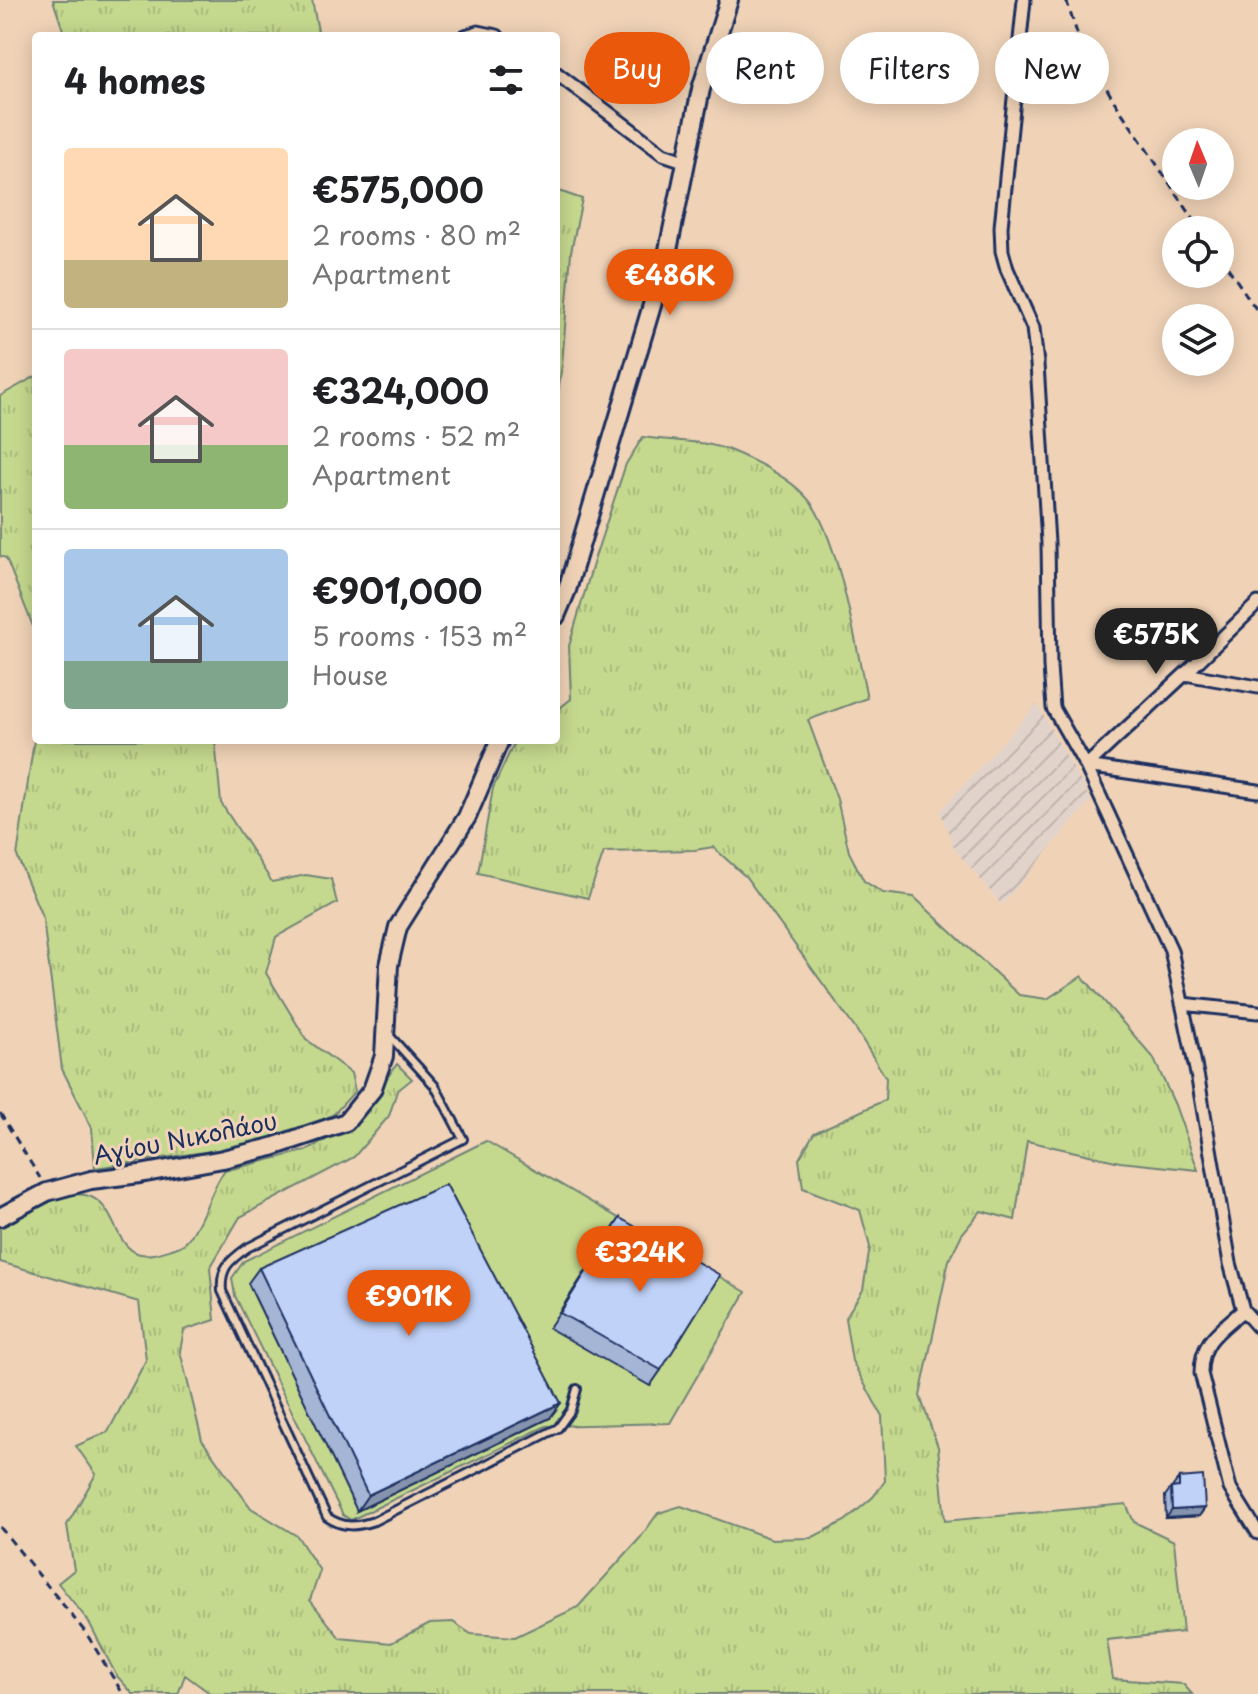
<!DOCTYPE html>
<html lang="en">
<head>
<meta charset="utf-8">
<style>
	:root { --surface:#fff; --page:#f6f6f6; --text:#202124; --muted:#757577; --line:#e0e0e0; --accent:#ea580c }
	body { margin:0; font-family:"Playpen Sans",sans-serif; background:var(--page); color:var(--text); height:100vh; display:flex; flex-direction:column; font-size:30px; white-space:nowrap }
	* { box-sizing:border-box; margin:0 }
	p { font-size:26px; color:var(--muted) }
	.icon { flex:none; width:44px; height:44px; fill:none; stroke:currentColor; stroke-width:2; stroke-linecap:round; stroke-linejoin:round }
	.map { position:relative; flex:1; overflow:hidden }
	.panel { position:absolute; left:32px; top:32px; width:528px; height:712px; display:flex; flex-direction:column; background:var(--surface); border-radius:8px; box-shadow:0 4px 20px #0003 }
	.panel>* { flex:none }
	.guide { position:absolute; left:584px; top:32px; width:554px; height:72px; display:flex; gap:16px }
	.needle { width:52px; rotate:358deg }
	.fabs { position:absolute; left:1162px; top:128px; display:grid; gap:16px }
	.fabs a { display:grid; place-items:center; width:72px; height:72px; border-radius:50%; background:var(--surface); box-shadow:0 4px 20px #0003; font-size:40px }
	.price { position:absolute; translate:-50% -68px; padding:0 18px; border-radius:28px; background:var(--accent); color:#fff; font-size:26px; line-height:52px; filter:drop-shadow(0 2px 4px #0008) }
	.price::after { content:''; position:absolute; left:50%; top:48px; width:24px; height:18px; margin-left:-12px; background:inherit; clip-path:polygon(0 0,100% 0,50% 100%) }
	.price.active { background:#222; color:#fff }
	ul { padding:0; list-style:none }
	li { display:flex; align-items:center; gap:24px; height:200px; padding:0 32px }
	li+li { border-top:2px solid var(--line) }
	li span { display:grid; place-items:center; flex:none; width:224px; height:160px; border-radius:8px; color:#555 }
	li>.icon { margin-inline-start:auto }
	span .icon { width:96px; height:96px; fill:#fffc; stroke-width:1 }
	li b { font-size:34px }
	h2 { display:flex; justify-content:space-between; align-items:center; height:96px; padding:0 32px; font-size:34px }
	.pill { padding:0 28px; border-radius:36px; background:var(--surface); box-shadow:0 4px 20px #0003; font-size:28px; line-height:72px }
	.pill.active { background:var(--accent); color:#fff }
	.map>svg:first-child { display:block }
	.industrial { fill:url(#industrial-furrows) }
	.grass { fill:url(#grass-tufts); stroke:#708476; stroke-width:2 }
	.pitch { fill:#c5d98e; stroke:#708476; stroke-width:2 }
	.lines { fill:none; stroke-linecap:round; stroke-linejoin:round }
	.lane-casing { stroke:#1b2f5e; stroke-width:12 }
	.street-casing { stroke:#1b2f5e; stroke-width:17 }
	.secondary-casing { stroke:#1b2f5e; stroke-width:22 }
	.path { stroke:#1b2f5e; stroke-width:3; stroke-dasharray:8 6; stroke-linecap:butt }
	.lane { stroke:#f0d3b7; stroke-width:6 }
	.street { stroke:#f0d3b7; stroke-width:11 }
	.secondary { stroke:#f0d3b7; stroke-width:16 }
	.wall { fill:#a5b5d5; stroke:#1b2f5e; stroke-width:2 }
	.shaded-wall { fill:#8693ae; stroke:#1b2f5e; stroke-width:2 }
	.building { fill:#c0d2f8; stroke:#1b2f5e; stroke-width:2 }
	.labels { text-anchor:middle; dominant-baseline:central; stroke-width:6; stroke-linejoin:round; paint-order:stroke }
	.street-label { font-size:24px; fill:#1b2f5e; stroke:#f0d3b7 }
</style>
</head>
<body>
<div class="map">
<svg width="1258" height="1694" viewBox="0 0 1258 1694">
	<defs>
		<pattern id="industrial-furrows" width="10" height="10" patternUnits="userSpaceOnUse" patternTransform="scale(2)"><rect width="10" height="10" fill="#e2d3ca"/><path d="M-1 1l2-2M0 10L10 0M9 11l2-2" fill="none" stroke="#c1b5b0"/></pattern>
		<pattern id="grass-tufts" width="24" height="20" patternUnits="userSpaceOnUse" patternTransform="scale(2)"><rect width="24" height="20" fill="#c5d98e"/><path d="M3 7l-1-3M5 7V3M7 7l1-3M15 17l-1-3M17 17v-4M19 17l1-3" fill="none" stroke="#a9bb7d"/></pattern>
	</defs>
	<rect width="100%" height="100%" fill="#f0d3b7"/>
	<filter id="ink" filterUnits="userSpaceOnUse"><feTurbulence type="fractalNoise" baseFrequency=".0125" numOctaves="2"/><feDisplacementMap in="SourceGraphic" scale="16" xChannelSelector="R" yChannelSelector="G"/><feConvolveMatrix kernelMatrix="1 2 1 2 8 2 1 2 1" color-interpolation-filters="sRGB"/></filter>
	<g filter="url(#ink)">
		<path class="industrial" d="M1037,704L1091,800L1002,905L955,850L940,811Z"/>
		<path class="grass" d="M53,0H312L319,36H65Z
			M556,190L582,199L571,252L562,365L556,406Z
			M36,376V634L6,558L0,556V396Z
			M643,437C669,441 705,441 729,450C756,461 788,476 807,498C838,532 857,650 867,698L808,720L837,799L849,852L864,881L883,893L914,897L1019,995L1047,999L1082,976L1153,1057L1175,1105L1198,1170L1120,1162L1027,1141L1015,1220L981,1211L962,1234L949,1260L920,1396L938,1447L945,1521L1126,1504L1134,1522L1174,1541L1183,1632L1107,1640L1113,1679L1183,1684L1192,1694H211L185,1675L178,1694H133L116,1675L89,1622L58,1583L74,1570L67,1525L96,1474L76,1446L108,1432L146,1360L139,1302L0,1262V1227C24,1212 55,1190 85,1195C124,1203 109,1271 165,1251C172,1249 182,1247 187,1241C204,1220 209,1193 224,1171L305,1151L352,1126L397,1064L412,1079L397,1091L389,1116L354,1157L240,1217L210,1268L215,1320L184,1330L180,1351L202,1440L251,1508L297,1536L320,1571L310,1600L340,1638L391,1643L430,1623L453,1622L471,1634L515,1637L578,1607L640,1538L658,1513L681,1506L772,1539L811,1538L845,1521L873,1497L885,1481L882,1416L852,1361L845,1318L863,1290L870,1247L860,1210L803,1188L799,1159L814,1133L885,1100L886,1078L857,1031L746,877L713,847L695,850L604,852L588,898L478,873L493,788L514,743L518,740H556V711L571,699L569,646L595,557L626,464Z
			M36,727V740H215L221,803L272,882L306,875L331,879L337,903L276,937L266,973L306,1039L351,1073L355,1091L334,1114L309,1127L252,1145L95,1168L92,1128L62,1069L43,919L17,856Z"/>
		<path class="pitch" d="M486,1141L746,1292L670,1423L546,1426L351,1520L343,1515L330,1489L235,1296L232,1278L244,1261Z"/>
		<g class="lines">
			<defs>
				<path id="lane" d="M388,1034L435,1086L463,1139L247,1248C229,1261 220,1268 222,1291L327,1517C343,1528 356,1527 374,1521L558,1428L571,1410L577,1389"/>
				<path id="street" d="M1024,0L1001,227L1002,251L1007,269L1033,328L1037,364L1048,543L1050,667L1053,708L1086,766L1171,950L1198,1079L1230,1263L1243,1310L1258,1327
					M465,36L478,32L497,36
					M556,73L663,154L684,161
					M1185,674L1258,603
					M1086,766L1185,674L1258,687
					M1086,766L1258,791
					M1182,1004L1258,1012
					M1243,1310C1220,1331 1201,1340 1201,1373L1230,1488L1258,1533"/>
				<path id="secondary" d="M556,616L567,590L667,255L701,89L729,0
					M0,1217L47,1192L91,1180L140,1174L223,1159L272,1147L346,1122L372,1090L384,1056L389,965L398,927L467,817L500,740"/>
			</defs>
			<use href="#lane" class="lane-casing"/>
			<use href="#street" class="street-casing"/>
			<use href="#secondary" class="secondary-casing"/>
			<path class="path" d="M1066,0L1080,42L1114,101L1201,230
				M1220,256L1258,312
				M0,1113L40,1178
				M0,1527L86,1633L123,1694"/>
			<use href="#lane" class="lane"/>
			<use href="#street" class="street"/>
			<use href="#secondary" class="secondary"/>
		</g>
		<path class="wall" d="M620,1218L661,1370L650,1386L549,1328Z
			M259,1268L550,1418L357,1511L248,1283Z
			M1179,1478L1205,1508L1199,1516L1166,1518L1165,1496L1171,1488H1173V1486Z"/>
		<path class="shaded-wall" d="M561,1403L550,1418L357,1511L368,1495Z
			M1205,1508L1199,1516L1166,1518L1172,1510Z"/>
		<path class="building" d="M446,1184L561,1403L368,1495L259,1268Z
			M620,1218L720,1275L661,1370L560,1313Z
			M1203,1476L1205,1508L1172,1510L1171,1488L1179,1487V1478Z"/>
	</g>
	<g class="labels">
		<g class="street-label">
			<text transform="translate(185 1137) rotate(-11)">Αγίου Νικολάου</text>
		</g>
	</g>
</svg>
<div class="fabs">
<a><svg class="needle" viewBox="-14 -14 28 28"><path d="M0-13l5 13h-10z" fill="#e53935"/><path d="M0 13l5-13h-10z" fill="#757577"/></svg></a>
<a><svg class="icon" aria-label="locate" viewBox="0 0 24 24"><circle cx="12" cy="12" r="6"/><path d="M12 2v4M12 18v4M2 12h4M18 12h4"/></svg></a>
<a><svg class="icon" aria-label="layers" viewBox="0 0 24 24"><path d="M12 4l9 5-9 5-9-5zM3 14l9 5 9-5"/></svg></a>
</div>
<b class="price" style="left:670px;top:317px">€486K</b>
<b class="price active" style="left:1156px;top:676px">€575K</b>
<b class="price" style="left:640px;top:1294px">€324K</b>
<b class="price" style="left:409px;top:1338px">€901K</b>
<div class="guide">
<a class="pill active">Buy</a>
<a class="pill">Rent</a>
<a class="pill">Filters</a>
<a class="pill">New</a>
</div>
<section class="panel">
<h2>4 homes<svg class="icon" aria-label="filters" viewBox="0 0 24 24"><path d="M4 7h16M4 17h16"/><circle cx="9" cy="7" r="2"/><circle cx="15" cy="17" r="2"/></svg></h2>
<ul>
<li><span style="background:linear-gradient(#ffd9b3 70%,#c2b280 0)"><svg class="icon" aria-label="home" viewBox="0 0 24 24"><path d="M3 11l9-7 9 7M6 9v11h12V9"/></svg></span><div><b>€575,000</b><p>2 rooms · 80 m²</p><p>Apartment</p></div></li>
<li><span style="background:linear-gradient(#f6c9c9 60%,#8fb573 0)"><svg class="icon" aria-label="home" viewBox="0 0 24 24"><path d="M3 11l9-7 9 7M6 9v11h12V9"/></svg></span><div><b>€324,000</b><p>2 rooms · 52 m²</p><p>Apartment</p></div></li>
<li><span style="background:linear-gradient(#a9c7e8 70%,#7fa58c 0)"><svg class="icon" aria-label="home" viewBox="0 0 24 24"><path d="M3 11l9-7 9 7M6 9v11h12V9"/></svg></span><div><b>€901,000</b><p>5 rooms · 153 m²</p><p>House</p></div></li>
</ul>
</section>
</div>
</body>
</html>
